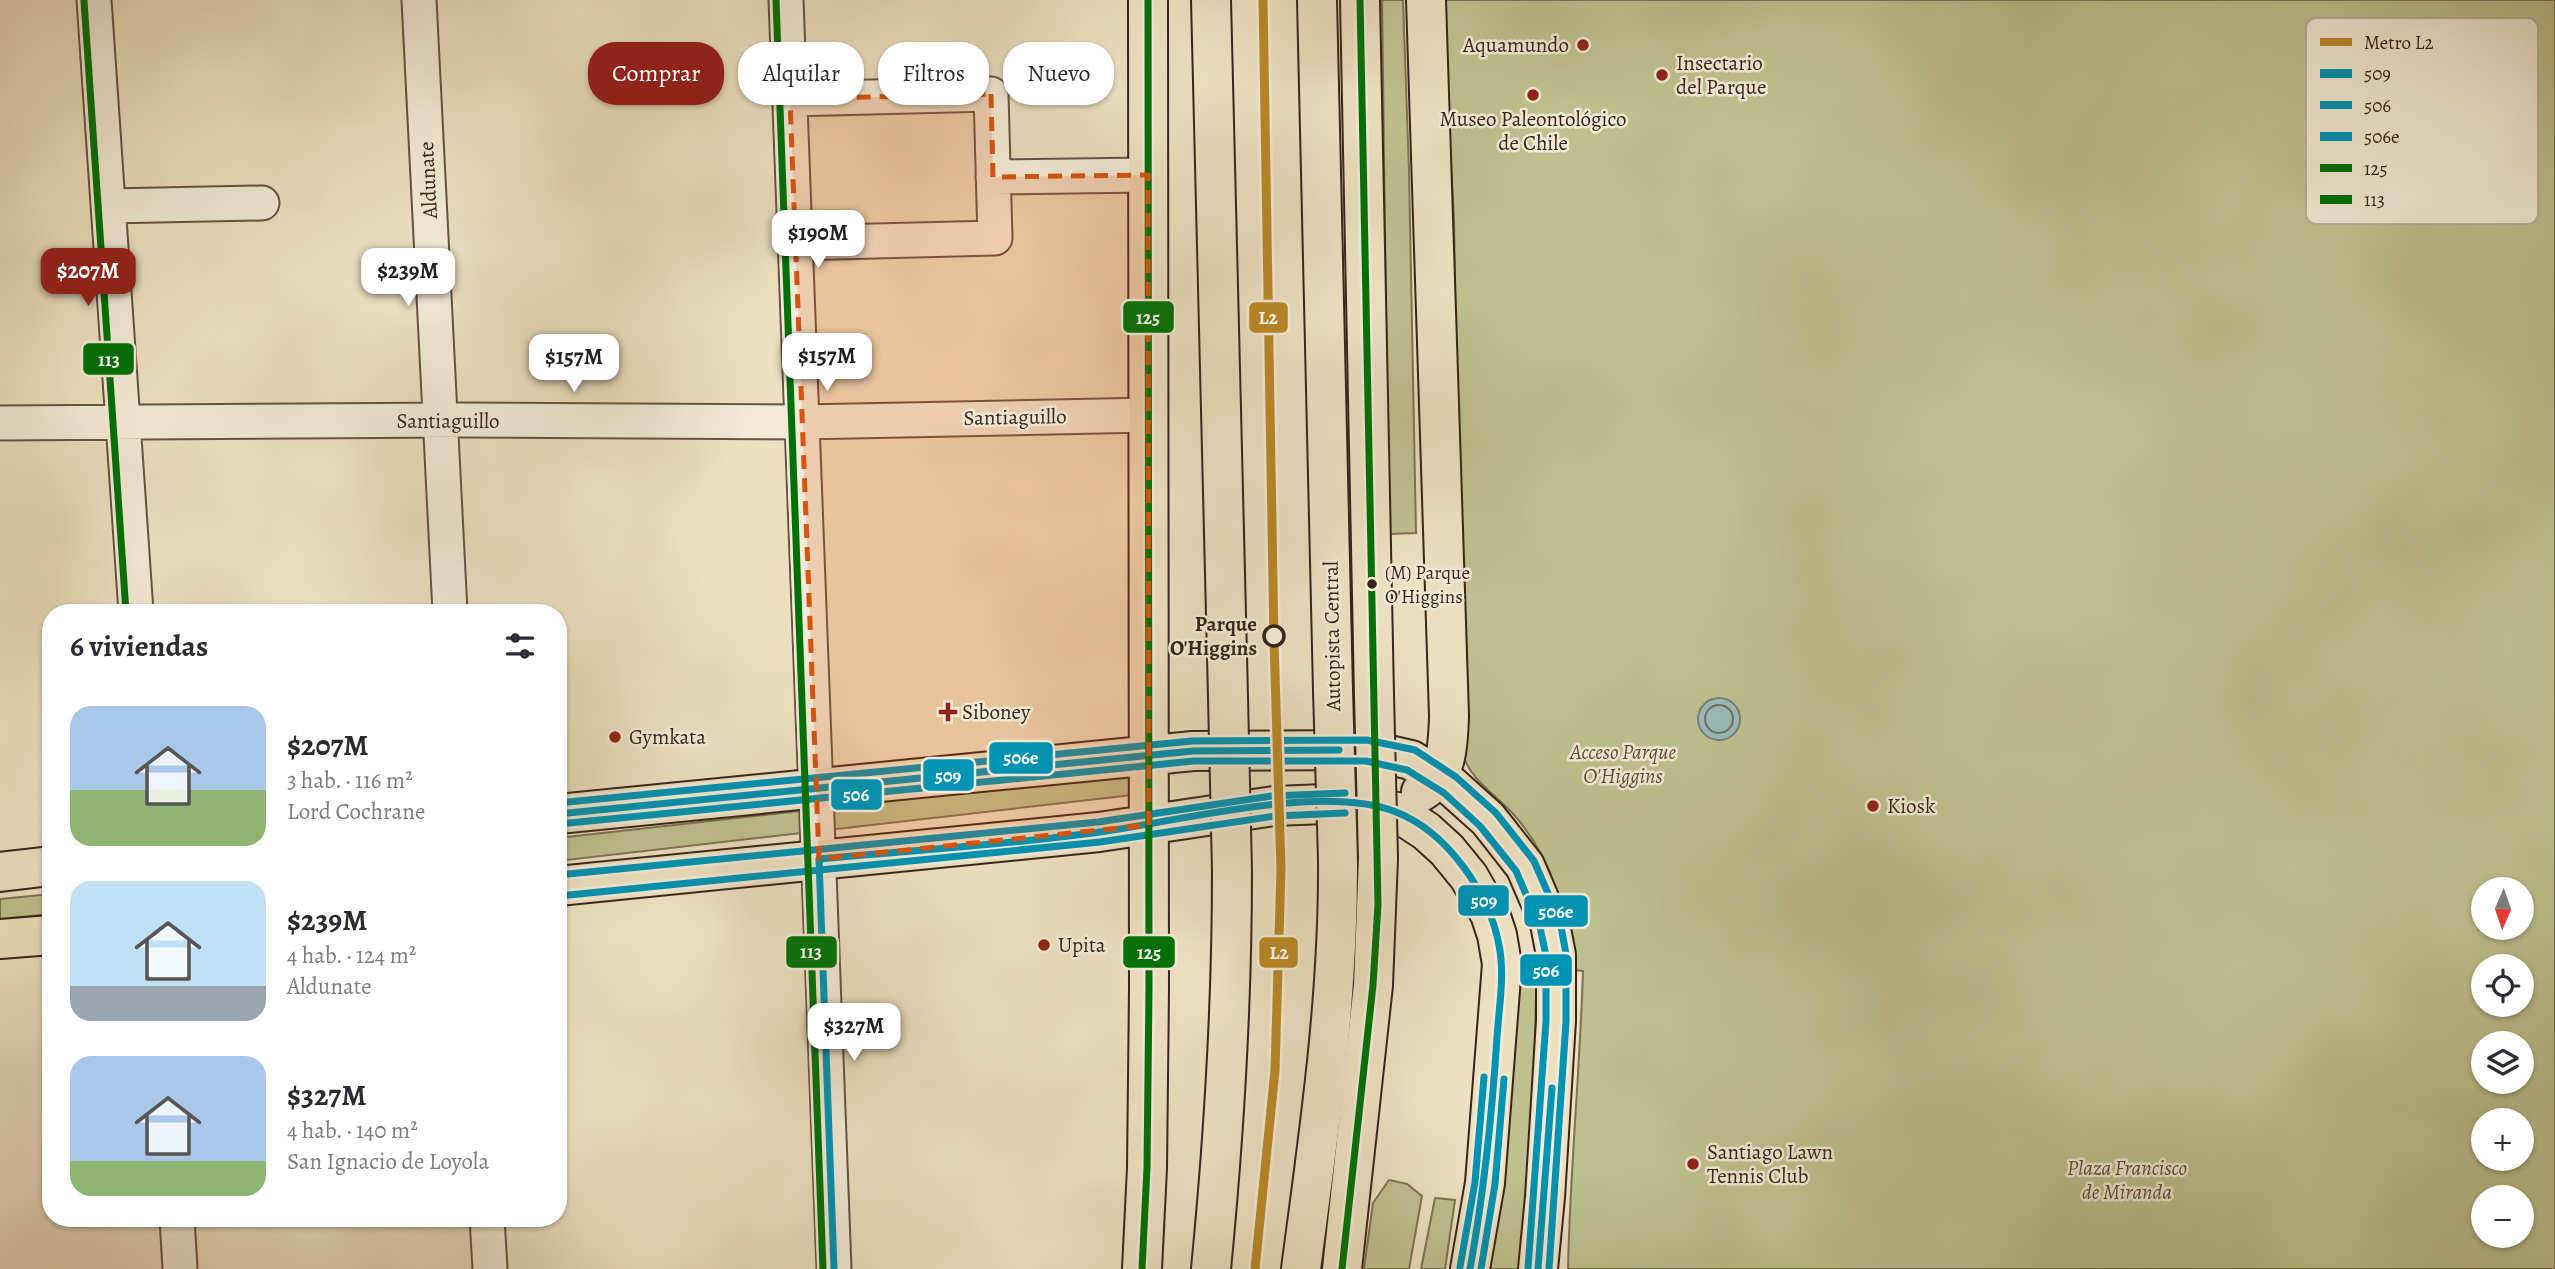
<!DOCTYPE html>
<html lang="es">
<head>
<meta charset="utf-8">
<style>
	:root { --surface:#fff; --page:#f2f2f3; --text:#2b2b33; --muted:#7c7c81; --accent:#8f2418 }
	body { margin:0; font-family:Alegreya,serif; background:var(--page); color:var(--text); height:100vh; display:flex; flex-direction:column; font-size:26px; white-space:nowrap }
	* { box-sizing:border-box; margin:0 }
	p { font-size:23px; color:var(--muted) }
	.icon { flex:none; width:38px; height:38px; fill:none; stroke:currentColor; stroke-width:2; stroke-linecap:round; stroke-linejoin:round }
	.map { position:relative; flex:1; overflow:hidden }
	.side { position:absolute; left:42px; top:604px; width:525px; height:623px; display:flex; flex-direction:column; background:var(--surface); border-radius:28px; box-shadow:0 2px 5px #0004 }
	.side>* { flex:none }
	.banner { position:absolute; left:588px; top:42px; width:665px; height:63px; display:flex; gap:14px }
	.needle { width:46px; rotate:182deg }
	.fabs { position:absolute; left:2471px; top:877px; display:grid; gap:14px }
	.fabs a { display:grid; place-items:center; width:63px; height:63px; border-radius:50%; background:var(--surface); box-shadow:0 2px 5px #0004; font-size:35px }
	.price { position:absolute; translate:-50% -60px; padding:0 16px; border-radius:14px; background:#fff; color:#222; font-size:23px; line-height:46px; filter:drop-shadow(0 2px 4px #0008) }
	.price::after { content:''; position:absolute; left:50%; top:42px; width:21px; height:16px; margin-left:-10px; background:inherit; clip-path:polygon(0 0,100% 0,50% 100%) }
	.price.selected { background:var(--accent); color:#fff }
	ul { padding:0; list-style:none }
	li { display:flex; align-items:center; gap:21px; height:175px; padding:0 28px }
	li span { display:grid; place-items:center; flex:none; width:196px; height:140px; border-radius:21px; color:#555 }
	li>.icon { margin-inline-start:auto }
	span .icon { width:84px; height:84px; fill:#fffc; stroke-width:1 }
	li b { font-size:30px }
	h2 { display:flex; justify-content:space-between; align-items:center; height:84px; padding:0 28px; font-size:30px }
	.pill { padding:0 24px; border-radius:28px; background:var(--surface); box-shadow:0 2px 5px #0004; font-size:24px; line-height:63px }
	.pill.selected { background:var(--accent); color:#fff }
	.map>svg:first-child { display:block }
	.green { fill:#bec18f; stroke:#7c7254; stroke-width:2; fill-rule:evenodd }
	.water { fill:#9abcb9; stroke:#737f79; stroke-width:2 }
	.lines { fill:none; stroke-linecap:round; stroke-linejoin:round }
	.shore { stroke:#6a7069; stroke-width:2 }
	.minor-casing { stroke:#665343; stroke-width:37 }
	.major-casing { stroke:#392419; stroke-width:42 }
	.highway-casing { stroke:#392419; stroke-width:42 }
	.minor { stroke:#f3ebd7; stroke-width:33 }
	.major { stroke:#ede0c1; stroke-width:38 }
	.highway { stroke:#ede0c1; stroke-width:38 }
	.major-bridge-casing { stroke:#392419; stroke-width:42; stroke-linecap:butt }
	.highway-bridge-casing { stroke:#392419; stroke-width:42; stroke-linecap:butt }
	.major-bridge { stroke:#ede0c1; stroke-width:38 }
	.highway-bridge { stroke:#ede0c1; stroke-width:38 }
	.bus-1-casing { stroke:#f3ebd7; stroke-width:12 }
	.bus-2-casing { stroke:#f3ebd7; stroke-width:12 }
	.bus-3-casing { stroke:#f3ebd7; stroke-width:12 }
	.bus-4-casing { stroke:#f3ebd7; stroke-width:12 }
	.bus-5-casing { stroke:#f3ebd7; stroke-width:12 }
	.bus-1 { stroke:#0093b3; stroke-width:7 }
	.bus-2 { stroke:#0093b3; stroke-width:7 }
	.bus-3 { stroke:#0093b3; stroke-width:7 }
	.bus-4 { stroke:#007106; stroke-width:7 }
	.bus-5 { stroke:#007106; stroke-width:7 }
	.metro-1-casing { stroke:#f3ebd7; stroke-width:14 }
	.metro-1 { stroke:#ba8827; stroke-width:9 }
	.marked { fill:#d6540d; fill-opacity:0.2; stroke:#d6540d; stroke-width:5; stroke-dasharray:14 9; stroke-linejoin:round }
	.poi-dot { fill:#8f2418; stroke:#f3ebd7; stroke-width:2.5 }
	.bus-dot { fill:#392419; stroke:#f3ebd7; stroke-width:2.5 }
	.stop-dot { fill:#f3ebd7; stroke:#392419; stroke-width:3.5 }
	.labels { text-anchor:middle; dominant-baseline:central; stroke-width:5; stroke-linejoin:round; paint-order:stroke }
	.bus-label { font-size:19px; fill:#392419; stroke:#f3ebd7; text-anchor:start }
	.poi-label { font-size:21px; fill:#392419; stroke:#f3ebd7; text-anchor:start }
	.street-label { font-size:21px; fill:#392419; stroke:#f3ebd7 }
	.stop-label { font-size:21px; font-weight:bold; fill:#392419; stroke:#f3ebd7; text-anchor:end }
	.park-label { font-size:21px; font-style:italic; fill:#5a4b36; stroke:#f3ebd7 }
	.key { fill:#f3ebd7; stroke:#bbaf9e; stroke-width:2 }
	.key-label { font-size:19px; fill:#392419 }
	.line-badge { stroke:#f3ebd7; stroke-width:2.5 }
	.badge-label { font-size:19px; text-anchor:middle; font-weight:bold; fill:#fff }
</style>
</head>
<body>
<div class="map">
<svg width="2555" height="1269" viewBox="0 0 2555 1269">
	<rect width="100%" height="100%" fill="#ede0c1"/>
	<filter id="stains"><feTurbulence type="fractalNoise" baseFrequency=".00286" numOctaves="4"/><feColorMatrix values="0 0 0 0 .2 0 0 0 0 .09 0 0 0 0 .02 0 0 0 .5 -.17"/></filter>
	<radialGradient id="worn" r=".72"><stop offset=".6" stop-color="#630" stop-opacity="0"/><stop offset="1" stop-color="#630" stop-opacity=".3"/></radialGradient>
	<path class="green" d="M1382,0H1403L1409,171L1416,533L1389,534Z
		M1442,0H2555V1269H1568C1570,1169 1580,1070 1583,971L1574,970C1566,913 1554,861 1515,816C1499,797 1470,780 1463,755L1465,613L1459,566L1454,218ZM2483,889H2522V928H2483ZM2483,966H2522V1004H2483ZM2483,1043H2522V1082H2483ZM2483,1120H2522V1158H2483ZM2483,1197H2522V1236H2483Z
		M1139,773L1141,794L558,861V838Z
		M51,894V914L0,919V899Z
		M1537,955L1533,1120L1519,1269H1484L1516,959Z
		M1389,1180L1407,1184L1422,1196L1409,1269H1364L1373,1203Z
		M1435,1198L1455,1200L1445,1269H1421Z"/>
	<path class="water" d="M1698 719a21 21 0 1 1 42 0a21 21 0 1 1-42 0Z"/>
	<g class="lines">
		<path class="shore" d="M1705 719a14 14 0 1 1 28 0a14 14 0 1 1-28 0Z"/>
		<defs>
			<path id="minor" d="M94,0L136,612
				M419,0L450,612
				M786,0L834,1269
				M790,99L991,94L995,238L795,243
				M993,177L1148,175
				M108,206L262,203
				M0,423L462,420L801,422L1149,415
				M177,1218L180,1269
				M487,1218L490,1269"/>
			<path id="major" d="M1360,0L1374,695
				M1421,792C1448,775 1448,745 1449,716L1426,0
				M558,814L1193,751L1367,750L1411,760L1450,785L1488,819L1525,866L1550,924L1556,955V1021L1545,1197L1538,1269
				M0,872L51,866
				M558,886L1099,832L1274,806L1351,803L1397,812L1426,831L1447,850L1469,877L1490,914L1497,935L1502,964L1485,1183L1470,1269
				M0,939L51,935
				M1142,1269L1147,1168L1149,989L1148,0
				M1342,1269L1373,985L1378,858"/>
			<path id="highway" d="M1211,0L1228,697
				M1317,0L1333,691
				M1211,1269C1224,1136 1232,1005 1232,871
				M1301,1269C1319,1133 1339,998 1338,860"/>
		</defs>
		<use href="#minor" class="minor-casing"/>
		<use href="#major" class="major-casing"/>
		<use href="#highway" class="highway-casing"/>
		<use href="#minor" class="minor"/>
		<use href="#major" class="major"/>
		<use href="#highway" class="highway"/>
		<defs>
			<path id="major-bridge" d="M1374,695L1378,858"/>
			<path id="highway-bridge" d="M1333,691L1338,860
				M1228,697L1232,871"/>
		</defs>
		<use href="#major-bridge" class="major-bridge-casing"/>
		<use href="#highway-bridge" class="highway-bridge-casing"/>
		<use href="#major-bridge" class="major-bridge"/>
		<use href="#highway-bridge" class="highway-bridge"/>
		<defs>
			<path id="bus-1" d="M558,814L1193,751L1339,750
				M834,1269L819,859C913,850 1007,845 1100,832C1181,821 1321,783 1396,812C1447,832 1489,892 1499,945C1505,976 1499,1006 1497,1037C1492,1115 1484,1192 1470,1269
				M1538,1269L1552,1088"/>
			<path id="bus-2" d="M559,824L1194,761H1366L1407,770L1444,793L1480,826L1516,871L1540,927L1546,956V1021L1528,1268
				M559,896L1100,842L1275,816L1345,813
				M1481,1269L1495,1184L1504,1079"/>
			<path id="bus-3" d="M558,803L1192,741L1367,740L1415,750L1456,777L1496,813L1534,861L1560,921L1566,954V1022L1549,1269
				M558,875L1098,822L1272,796L1345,793
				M1460,1267L1475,1182L1484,1077"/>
			<path id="bus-4" d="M1142,1269L1147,1168L1149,989L1148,0
				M1342,1269L1373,985L1378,905L1360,0"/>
			<path id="bus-5" d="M776,0L823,1269
				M84,1L126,612"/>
		</defs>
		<use href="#bus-1" class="bus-1-casing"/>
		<use href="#bus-2" class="bus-2-casing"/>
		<use href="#bus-3" class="bus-3-casing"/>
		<use href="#bus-4" class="bus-4-casing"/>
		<use href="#bus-5" class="bus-5-casing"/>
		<use href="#bus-1" class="bus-1"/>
		<use href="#bus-2" class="bus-2"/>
		<use href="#bus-3" class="bus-3"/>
		<use href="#bus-4" class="bus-4"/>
		<use href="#bus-5" class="bus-5"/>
		<defs>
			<path id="metro-1" d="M1255,1269L1275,1070L1281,869L1274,641L1263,0"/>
		</defs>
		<use href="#metro-1" class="metro-1-casing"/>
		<use href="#metro-1" class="metro-1"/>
	</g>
	<path class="marked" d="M991,94L993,177L1148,175L1149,825L819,859L790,99Z"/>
	<g class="poi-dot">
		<circle cx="1583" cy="45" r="7"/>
		<circle cx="1662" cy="75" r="7"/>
		<circle cx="1533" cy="95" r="7"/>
		<path d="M944.5 701.5h7v7h7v7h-7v7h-7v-7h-7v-7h7z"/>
		<circle cx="615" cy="737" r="7"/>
		<circle cx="1873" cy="806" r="7"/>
		<circle cx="1044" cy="945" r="7"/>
		<circle cx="1693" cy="1164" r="7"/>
	</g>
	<circle class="bus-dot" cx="1372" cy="584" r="6"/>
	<circle class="stop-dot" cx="1274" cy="636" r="10"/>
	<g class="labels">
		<g class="bus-label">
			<text x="1385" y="573">(M) Parque<tspan x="1385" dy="24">O'Higgins</tspan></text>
		</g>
		<g class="poi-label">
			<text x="1569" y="45" text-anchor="end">Aquamundo</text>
			<text x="1676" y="63">Insectario<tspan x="1676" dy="24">del Parque</tspan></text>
			<text x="1533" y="119" text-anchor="middle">Museo Paleontológico<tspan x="1533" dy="24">de Chile</tspan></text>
			<text x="962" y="712">Siboney</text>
			<text x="629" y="737">Gymkata</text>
			<text x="1887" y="806">Kiosk</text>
			<text x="1058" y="945">Upita</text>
			<text x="1707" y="1152">Santiago Lawn<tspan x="1707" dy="24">Tennis Club</tspan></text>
		</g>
		<g class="street-label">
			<text transform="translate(428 180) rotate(-93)">Aldunate</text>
			<text transform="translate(1015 417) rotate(-1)">Santiaguillo</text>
			<text x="448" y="421">Santiaguillo</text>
			<text transform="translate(1332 636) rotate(-91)">Autopista Central</text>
		</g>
		<g class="stop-label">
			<text x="1257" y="624">Parque<tspan x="1257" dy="24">O'Higgins</tspan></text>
		</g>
		<g class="park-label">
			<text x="1623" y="752">Acceso Parque<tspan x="1623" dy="24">O'Higgins</tspan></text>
			<text x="2127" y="1168">Plaza Francisco<tspan x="2127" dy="24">de Miranda</tspan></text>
		</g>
	</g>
	<rect x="2306" y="18" width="232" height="206" rx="10" class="key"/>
	<rect x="2320" y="38" width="32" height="8" fill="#ba8827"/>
	<rect x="2320" y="69" width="32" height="9" fill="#0093b3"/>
	<rect x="2320" y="101" width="32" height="8" fill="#0093b3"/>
	<rect x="2320" y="132" width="32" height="9" fill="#0093b3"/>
	<rect x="2320" y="164" width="32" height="8" fill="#007106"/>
	<rect x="2320" y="195" width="32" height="9" fill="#007106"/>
	<g class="key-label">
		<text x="2364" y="49">Metro L2</text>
		<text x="2364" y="80">509</text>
		<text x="2364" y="112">506</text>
		<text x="2364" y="143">506e</text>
		<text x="2364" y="175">125</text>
		<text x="2364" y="206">113</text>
	</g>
	<g class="line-badge">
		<rect x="1122" y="300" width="53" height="34" rx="7" fill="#007106"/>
		<rect x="1248" y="301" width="41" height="33" rx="7" fill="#ba8827"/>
		<rect x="82" y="342" width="53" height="34" rx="7" fill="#007106"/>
		<rect x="988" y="741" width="66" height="34" rx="7" fill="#0093b3"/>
		<rect x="922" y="758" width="53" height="34" rx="7" fill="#0093b3"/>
		<rect x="830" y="778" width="53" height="33" rx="7" fill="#0093b3"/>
		<rect x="1457" y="884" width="53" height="33" rx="7" fill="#0093b3"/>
		<rect x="1523" y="894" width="66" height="34" rx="7" fill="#0093b3"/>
		<rect x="785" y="935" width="53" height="34" rx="7" fill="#007106"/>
		<rect x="1122" y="935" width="54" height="34" rx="7" fill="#007106"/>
		<rect x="1258" y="936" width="41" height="33" rx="7" fill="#ba8827"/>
		<rect x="1519" y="953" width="54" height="34" rx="7" fill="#0093b3"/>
	</g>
	<g class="badge-label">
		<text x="1148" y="324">125</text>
		<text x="1268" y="324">L2</text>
		<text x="109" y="366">113</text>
		<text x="1021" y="764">506e</text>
		<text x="948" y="782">509</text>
		<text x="856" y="801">506</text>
		<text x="1484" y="907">509</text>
		<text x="1556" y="918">506e</text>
		<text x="811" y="958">113</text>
		<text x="1149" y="959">125</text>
		<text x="1279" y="959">L2</text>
		<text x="1546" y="977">506</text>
	</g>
	<rect width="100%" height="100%" filter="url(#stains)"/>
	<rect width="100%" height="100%" fill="url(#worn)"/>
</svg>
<div class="fabs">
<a><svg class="needle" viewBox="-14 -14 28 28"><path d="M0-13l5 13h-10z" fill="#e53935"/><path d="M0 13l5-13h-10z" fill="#7c7c81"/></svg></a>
<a><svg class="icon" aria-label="locate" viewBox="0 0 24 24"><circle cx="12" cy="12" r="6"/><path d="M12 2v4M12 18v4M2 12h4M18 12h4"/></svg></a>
<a><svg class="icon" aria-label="layers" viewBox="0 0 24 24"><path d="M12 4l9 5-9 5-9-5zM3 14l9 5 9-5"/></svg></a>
<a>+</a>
<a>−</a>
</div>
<b class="price" style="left:818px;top:270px">$190M</b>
<b class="price selected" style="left:88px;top:308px">$207M</b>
<b class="price" style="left:408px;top:308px">$239M</b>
<b class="price" style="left:827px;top:393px">$157M</b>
<b class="price" style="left:574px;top:394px">$157M</b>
<b class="price" style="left:854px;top:1063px">$327M</b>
<div class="banner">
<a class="pill selected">Comprar</a>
<a class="pill">Alquilar</a>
<a class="pill">Filtros</a>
<a class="pill">Nuevo</a>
</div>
<section class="side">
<h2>6 viviendas<svg class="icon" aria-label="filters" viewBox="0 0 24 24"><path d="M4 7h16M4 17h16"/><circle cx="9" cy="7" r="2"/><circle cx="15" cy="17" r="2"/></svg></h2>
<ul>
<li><span style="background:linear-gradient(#a9c7e8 60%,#8fb573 0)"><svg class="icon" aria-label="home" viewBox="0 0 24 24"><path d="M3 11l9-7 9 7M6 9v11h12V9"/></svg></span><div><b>$207M</b><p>3 hab. · 116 m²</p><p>Lord Cochrane</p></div></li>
<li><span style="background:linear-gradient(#bfe0f5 75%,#9aa5b1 0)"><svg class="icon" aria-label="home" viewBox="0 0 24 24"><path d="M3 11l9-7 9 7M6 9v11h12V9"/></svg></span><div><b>$239M</b><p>4 hab. · 124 m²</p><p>Aldunate</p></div></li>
<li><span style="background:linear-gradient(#a9c7e8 75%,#8fb573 0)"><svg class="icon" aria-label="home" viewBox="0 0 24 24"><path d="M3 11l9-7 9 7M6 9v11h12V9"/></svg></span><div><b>$327M</b><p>4 hab. · 140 m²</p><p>San Ignacio de Loyola</p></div></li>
</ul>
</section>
</div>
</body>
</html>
